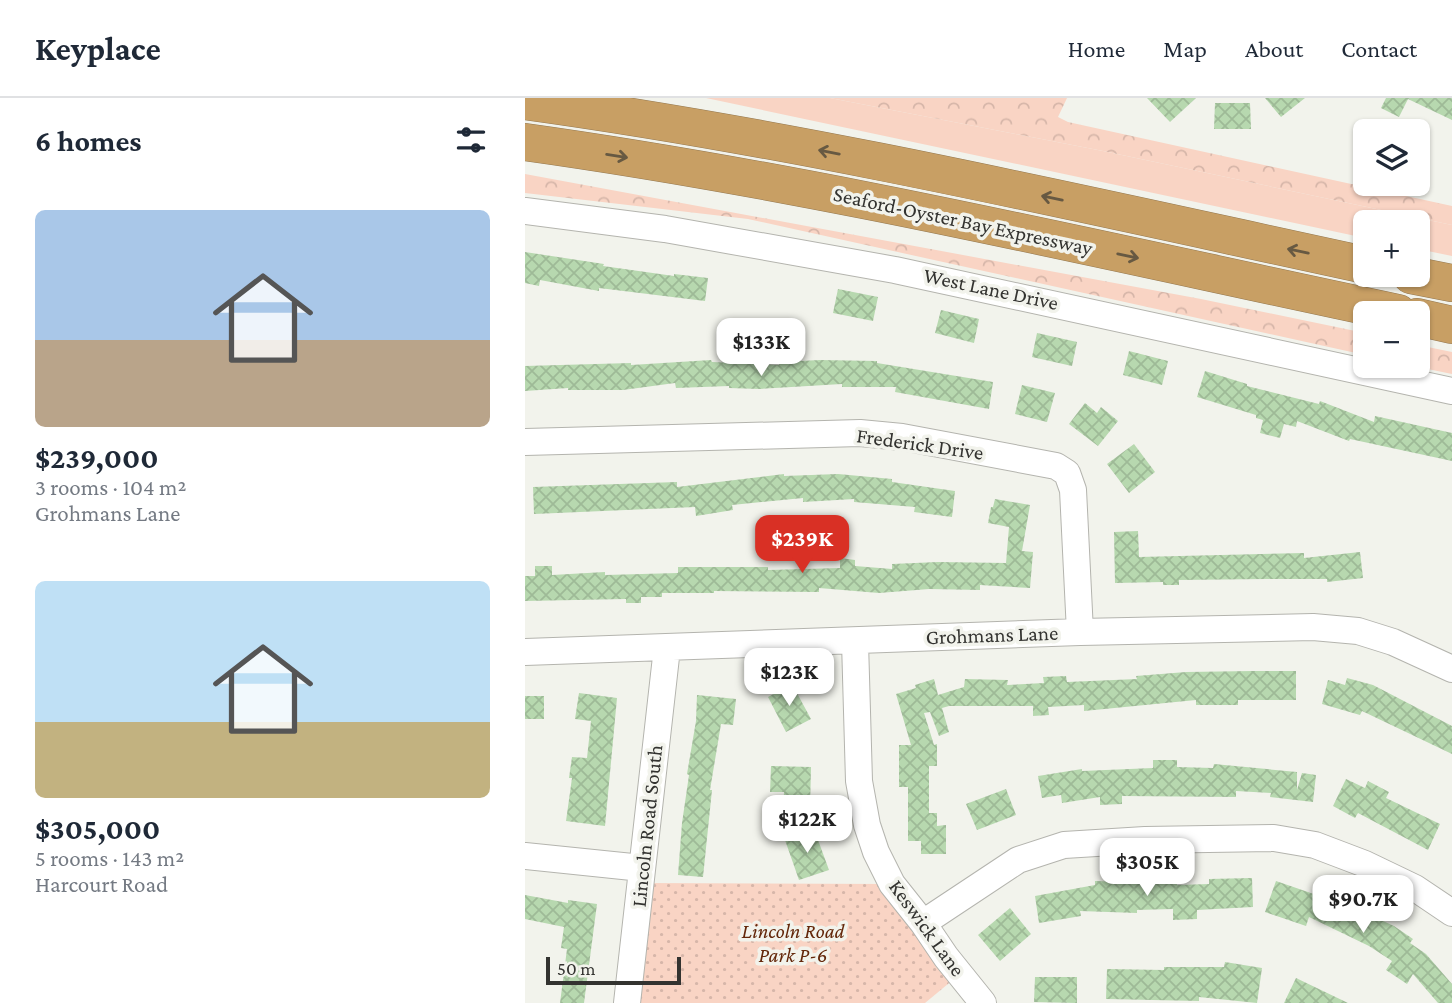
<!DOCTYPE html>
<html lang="en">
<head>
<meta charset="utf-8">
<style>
	:root { --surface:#fff; --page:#f2f2f3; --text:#1f2937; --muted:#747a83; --line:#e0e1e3; --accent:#d93025 }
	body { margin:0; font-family:"Crimson Pro",serif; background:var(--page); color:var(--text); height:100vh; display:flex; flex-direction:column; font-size:26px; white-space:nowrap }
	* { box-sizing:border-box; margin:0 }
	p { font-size:23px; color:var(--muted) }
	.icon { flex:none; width:38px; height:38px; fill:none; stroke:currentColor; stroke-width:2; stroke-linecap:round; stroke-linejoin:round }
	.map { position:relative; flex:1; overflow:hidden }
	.drawer { display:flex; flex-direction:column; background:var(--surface); width:525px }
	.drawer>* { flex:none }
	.fabs { position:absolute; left:828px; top:21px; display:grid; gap:14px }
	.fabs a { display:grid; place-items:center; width:77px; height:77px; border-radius:10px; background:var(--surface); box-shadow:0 2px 5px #0004; font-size:35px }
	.scale { position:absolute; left:21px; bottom:18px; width:135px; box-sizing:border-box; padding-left:7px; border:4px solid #333330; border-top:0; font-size:19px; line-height:24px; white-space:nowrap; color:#333330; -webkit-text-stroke:5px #f2f3ec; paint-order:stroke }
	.price { position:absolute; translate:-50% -60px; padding:0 16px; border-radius:14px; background:#fff; color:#222; font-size:23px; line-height:46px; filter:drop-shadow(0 2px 4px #0008) }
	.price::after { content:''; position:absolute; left:50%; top:42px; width:21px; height:16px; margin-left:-10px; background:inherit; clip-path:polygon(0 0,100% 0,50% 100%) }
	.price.active { background:var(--accent); color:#fff }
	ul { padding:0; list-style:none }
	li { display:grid; align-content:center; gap:14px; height:371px; padding:0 35px }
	li span { display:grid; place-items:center; height:217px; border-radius:10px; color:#555 }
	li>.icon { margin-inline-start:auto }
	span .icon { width:126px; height:126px; fill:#fffc; stroke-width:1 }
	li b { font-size:30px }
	h2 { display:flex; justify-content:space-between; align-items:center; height:84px; padding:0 35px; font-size:30px }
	header { display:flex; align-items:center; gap:42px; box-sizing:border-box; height:98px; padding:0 35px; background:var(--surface); border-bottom:2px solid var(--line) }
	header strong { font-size:33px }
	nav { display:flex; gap:38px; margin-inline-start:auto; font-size:24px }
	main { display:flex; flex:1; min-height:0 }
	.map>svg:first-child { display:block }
	.grass { fill:#f9d4c4 }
	.forest { fill:url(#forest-crowns) }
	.park { fill:url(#park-dots) }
	.building { fill:url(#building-cross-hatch) }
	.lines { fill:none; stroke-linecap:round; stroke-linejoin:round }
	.minor-casing { stroke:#b4b4ae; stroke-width:28 }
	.highway-casing { stroke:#947952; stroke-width:38 }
	.minor { stroke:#fff; stroke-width:26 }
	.highway { stroke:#c89f64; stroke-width:37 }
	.oneway { stroke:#675942 }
	.labels { text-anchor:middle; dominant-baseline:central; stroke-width:7; stroke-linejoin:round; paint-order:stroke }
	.street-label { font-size:21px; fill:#333330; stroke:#f2f3ec }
	.park-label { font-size:21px; font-style:italic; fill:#63270a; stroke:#f2f3ec }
</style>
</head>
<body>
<header>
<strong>Keyplace</strong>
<nav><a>Home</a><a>Map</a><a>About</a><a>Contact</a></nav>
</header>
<main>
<section class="drawer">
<h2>6 homes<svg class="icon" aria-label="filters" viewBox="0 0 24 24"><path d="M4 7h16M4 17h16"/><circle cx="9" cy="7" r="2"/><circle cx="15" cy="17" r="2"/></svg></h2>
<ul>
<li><span style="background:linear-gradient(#a9c7e8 60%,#b9a48a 0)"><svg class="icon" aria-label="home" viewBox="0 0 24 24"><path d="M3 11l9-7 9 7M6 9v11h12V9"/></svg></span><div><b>$239,000</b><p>3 rooms · 104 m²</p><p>Grohmans Lane</p></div></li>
<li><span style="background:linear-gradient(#bfe0f5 65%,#c2b280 0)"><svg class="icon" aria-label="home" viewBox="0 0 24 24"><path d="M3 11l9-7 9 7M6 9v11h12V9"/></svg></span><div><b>$305,000</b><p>5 rooms · 143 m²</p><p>Harcourt Road</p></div></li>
</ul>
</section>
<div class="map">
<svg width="927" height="905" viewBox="0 0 927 905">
	<defs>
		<pattern id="forest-crowns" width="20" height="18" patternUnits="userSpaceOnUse" patternTransform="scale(1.75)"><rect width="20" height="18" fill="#f9d4c4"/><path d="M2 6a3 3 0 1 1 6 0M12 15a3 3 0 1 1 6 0" fill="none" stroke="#d6b6a9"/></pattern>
		<pattern id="park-dots" width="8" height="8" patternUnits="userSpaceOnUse" patternTransform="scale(1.75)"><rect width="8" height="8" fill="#f9d4c4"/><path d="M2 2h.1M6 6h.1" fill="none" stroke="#d6b6a9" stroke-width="1.8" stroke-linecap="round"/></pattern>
		<pattern id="building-cross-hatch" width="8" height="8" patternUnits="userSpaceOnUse" patternTransform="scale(1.75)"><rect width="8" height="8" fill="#b7d8af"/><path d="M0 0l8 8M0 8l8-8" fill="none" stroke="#9eba97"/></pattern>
	</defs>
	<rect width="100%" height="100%" fill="#f2f3ec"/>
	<path class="grass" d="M181,0H305L578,53L927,127V158L893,151L892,124H840V140Z"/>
	<path class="forest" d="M305,0H542L533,19L543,24L927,108V127L578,53Z
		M0,76L676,201L840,235V257L223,121L0,95Z
		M893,247L927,254V276L888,268H892Z"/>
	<path class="park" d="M115,785L367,786L435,876L400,905H102Z"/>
	<path class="building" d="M622,0H671L645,24Z
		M740,0H780L756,19Z
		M861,0H927V22L883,1L874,19L856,10Z
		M690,5H725L726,31H689Z
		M0,154L79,166L78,168L149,178V176L183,180L180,203L74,190V193L15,182L14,188L0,185Z
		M313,191L353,199L348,223L308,215Z
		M416,212L454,221L449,245L410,235Z
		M512,235L552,244L547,268L507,259Z
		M604,253L643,263L637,287L598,277Z
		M186,262L187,264L254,267V264L295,262L352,263V265L468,284L464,311L370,294L371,289H317V286L234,291L204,290V288L151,290L150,285L98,292H43V290L0,293V268L106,265V267Z
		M680,273L722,286V288L794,306L795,303L849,324L850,318L927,335V363L825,341L824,343L772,323L771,329L759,326L755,340L735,335L738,322L731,320V317L672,299Z
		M497,287L530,295L522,324L490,316Z
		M560,305L572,315L576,309L593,323L573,348L544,326Z
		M609,346L630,374L604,395L582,366Z
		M259,376V378L313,376L367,381V384L430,393L427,419L389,414L390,409L329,404V401L278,404V400L207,407L208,412L171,418L170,409L9,416L8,389L152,384V389Z
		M470,401L505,407L497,453L508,454L505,490L455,487V492L404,491L354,495L294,490V494L189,493V495H137V499H116V505H101V501L0,503V478H10V468H27V477L80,474V477L153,475V469H243V472L315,470V460L330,462V468L367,471V466L413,464L481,465L484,429L463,425L466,409H468Z
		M613,433L614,459L779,455V460L835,454L838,480L802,484V481H742L654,482V487H638V484L590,485L589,434Z
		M728,573H771V602H713V607H671V602L559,613V607L523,609L524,617L508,618V608H424L417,610L424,634L414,638L405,614L399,615L409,647L412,646V668H404V715H412V728L421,727V756H396V743H383V689H374V647H386L371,596L391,590L390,587L409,581L413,597L439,589L440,581L483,582L482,587L519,585L518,579L541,578L542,584L612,581L611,578L661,574Z
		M822,580L848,587L927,628V656L837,613L835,617L797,606L803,582L820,587Z
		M267,586L286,621L261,634L243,599Z
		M54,595L92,600L80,728L41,723L47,680H44L47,659L62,660L66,623L50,621Z
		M172,597L211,601L208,627L196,626L185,692H187L178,779L153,777L157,725L164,677L162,676L171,623Z
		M0,598H19V621H0Z
		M628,662H652V669L688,670L689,666L772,674V692L777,675L791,677L788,704L745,699L746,695L711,693V699L597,698V706L575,707V699L537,705L536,697L517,700L513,678L557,671V673L628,670Z
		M246,668L286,669L285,712L258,711L259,694H245Z
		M821,681L840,690L843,683L864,694L861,700L915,726L903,752L833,715L830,720L808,708Z
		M481,691L491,717L452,732L441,706Z
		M289,731L304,772L274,782L260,742Z
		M727,780L728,809L672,812V821L648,822V811L612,812V815L555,813L556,818L514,825L510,798L570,787V783L629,785V781H651L652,787L684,786V781Z
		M751,783L809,803L810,801L869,828L888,841L885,845L901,856L927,886V905H913L888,876L882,886L861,872L867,863L844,848L784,819L781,828L740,814Z
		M0,797L43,805V802L72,806L59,905H35L42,851L36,850L39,829L0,821Z
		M485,810L506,836L475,863L453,837Z
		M700,864L737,870L732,905L674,899V903L581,901L582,871L639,872V869H699Z
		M510,879H552V905L509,904Z
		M771,880L823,905H759Z"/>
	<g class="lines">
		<defs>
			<path id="minor" d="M0,113L140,131L370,172L927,293
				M0,344L335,335L377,339L531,368L542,375L548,392L555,534
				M330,544L334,683L342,727L351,754L367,786L398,825L421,859L458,905
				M0,554L555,534L788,529L833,533L868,544L927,571
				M0,758L117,770
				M398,825L493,762L539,747L620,742L749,740L790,747L840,766L890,790L927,815
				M102,905L142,550"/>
			<path id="highway" d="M0,3C283,42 561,107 840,167
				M0,44C294,85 583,154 873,215
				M886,177L927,185
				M892,219L927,227"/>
		</defs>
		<use href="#minor" class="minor-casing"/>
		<use href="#highway" class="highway-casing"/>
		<use href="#minor" class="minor"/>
		<use href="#highway" class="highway"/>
	</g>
	<defs><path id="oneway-shaft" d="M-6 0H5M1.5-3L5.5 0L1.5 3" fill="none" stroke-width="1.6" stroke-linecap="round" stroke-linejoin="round" transform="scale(1.75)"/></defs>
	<g class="oneway">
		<use href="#oneway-shaft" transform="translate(304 54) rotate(-169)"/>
		<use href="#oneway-shaft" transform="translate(92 58) rotate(9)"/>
		<use href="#oneway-shaft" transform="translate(527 100) rotate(-168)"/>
		<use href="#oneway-shaft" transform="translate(773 153) rotate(-168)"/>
		<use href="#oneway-shaft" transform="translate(603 158) rotate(12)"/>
	</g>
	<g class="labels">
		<g class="street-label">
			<text transform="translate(438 123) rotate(12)">Seaford-Oyster Bay Expressway</text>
			<text transform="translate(466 191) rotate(12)">West Lane Drive</text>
			<text transform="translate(395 346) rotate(8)">Frederick Drive</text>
			<text transform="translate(467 537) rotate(-2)">Grohmans Lane</text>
			<text transform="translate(122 728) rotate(-84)">Lincoln Road South</text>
			<text transform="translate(402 830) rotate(54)">Keswick Lane</text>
		</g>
		<g class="park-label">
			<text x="268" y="833">Lincoln Road<tspan x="268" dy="24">Park P-6</tspan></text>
		</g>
	</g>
</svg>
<div class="fabs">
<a><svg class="icon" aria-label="layers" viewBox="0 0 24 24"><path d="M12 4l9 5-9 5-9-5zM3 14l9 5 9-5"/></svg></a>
<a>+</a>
<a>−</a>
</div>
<div class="scale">50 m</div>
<b class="price" style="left:236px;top:280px">$133K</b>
<b class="price active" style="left:277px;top:477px">$239K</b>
<b class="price" style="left:264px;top:610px">$123K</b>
<b class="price" style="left:282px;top:757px">$122K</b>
<b class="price" style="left:622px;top:800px">$305K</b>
<b class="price" style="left:838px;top:837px">$90.7K</b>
</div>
</main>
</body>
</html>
